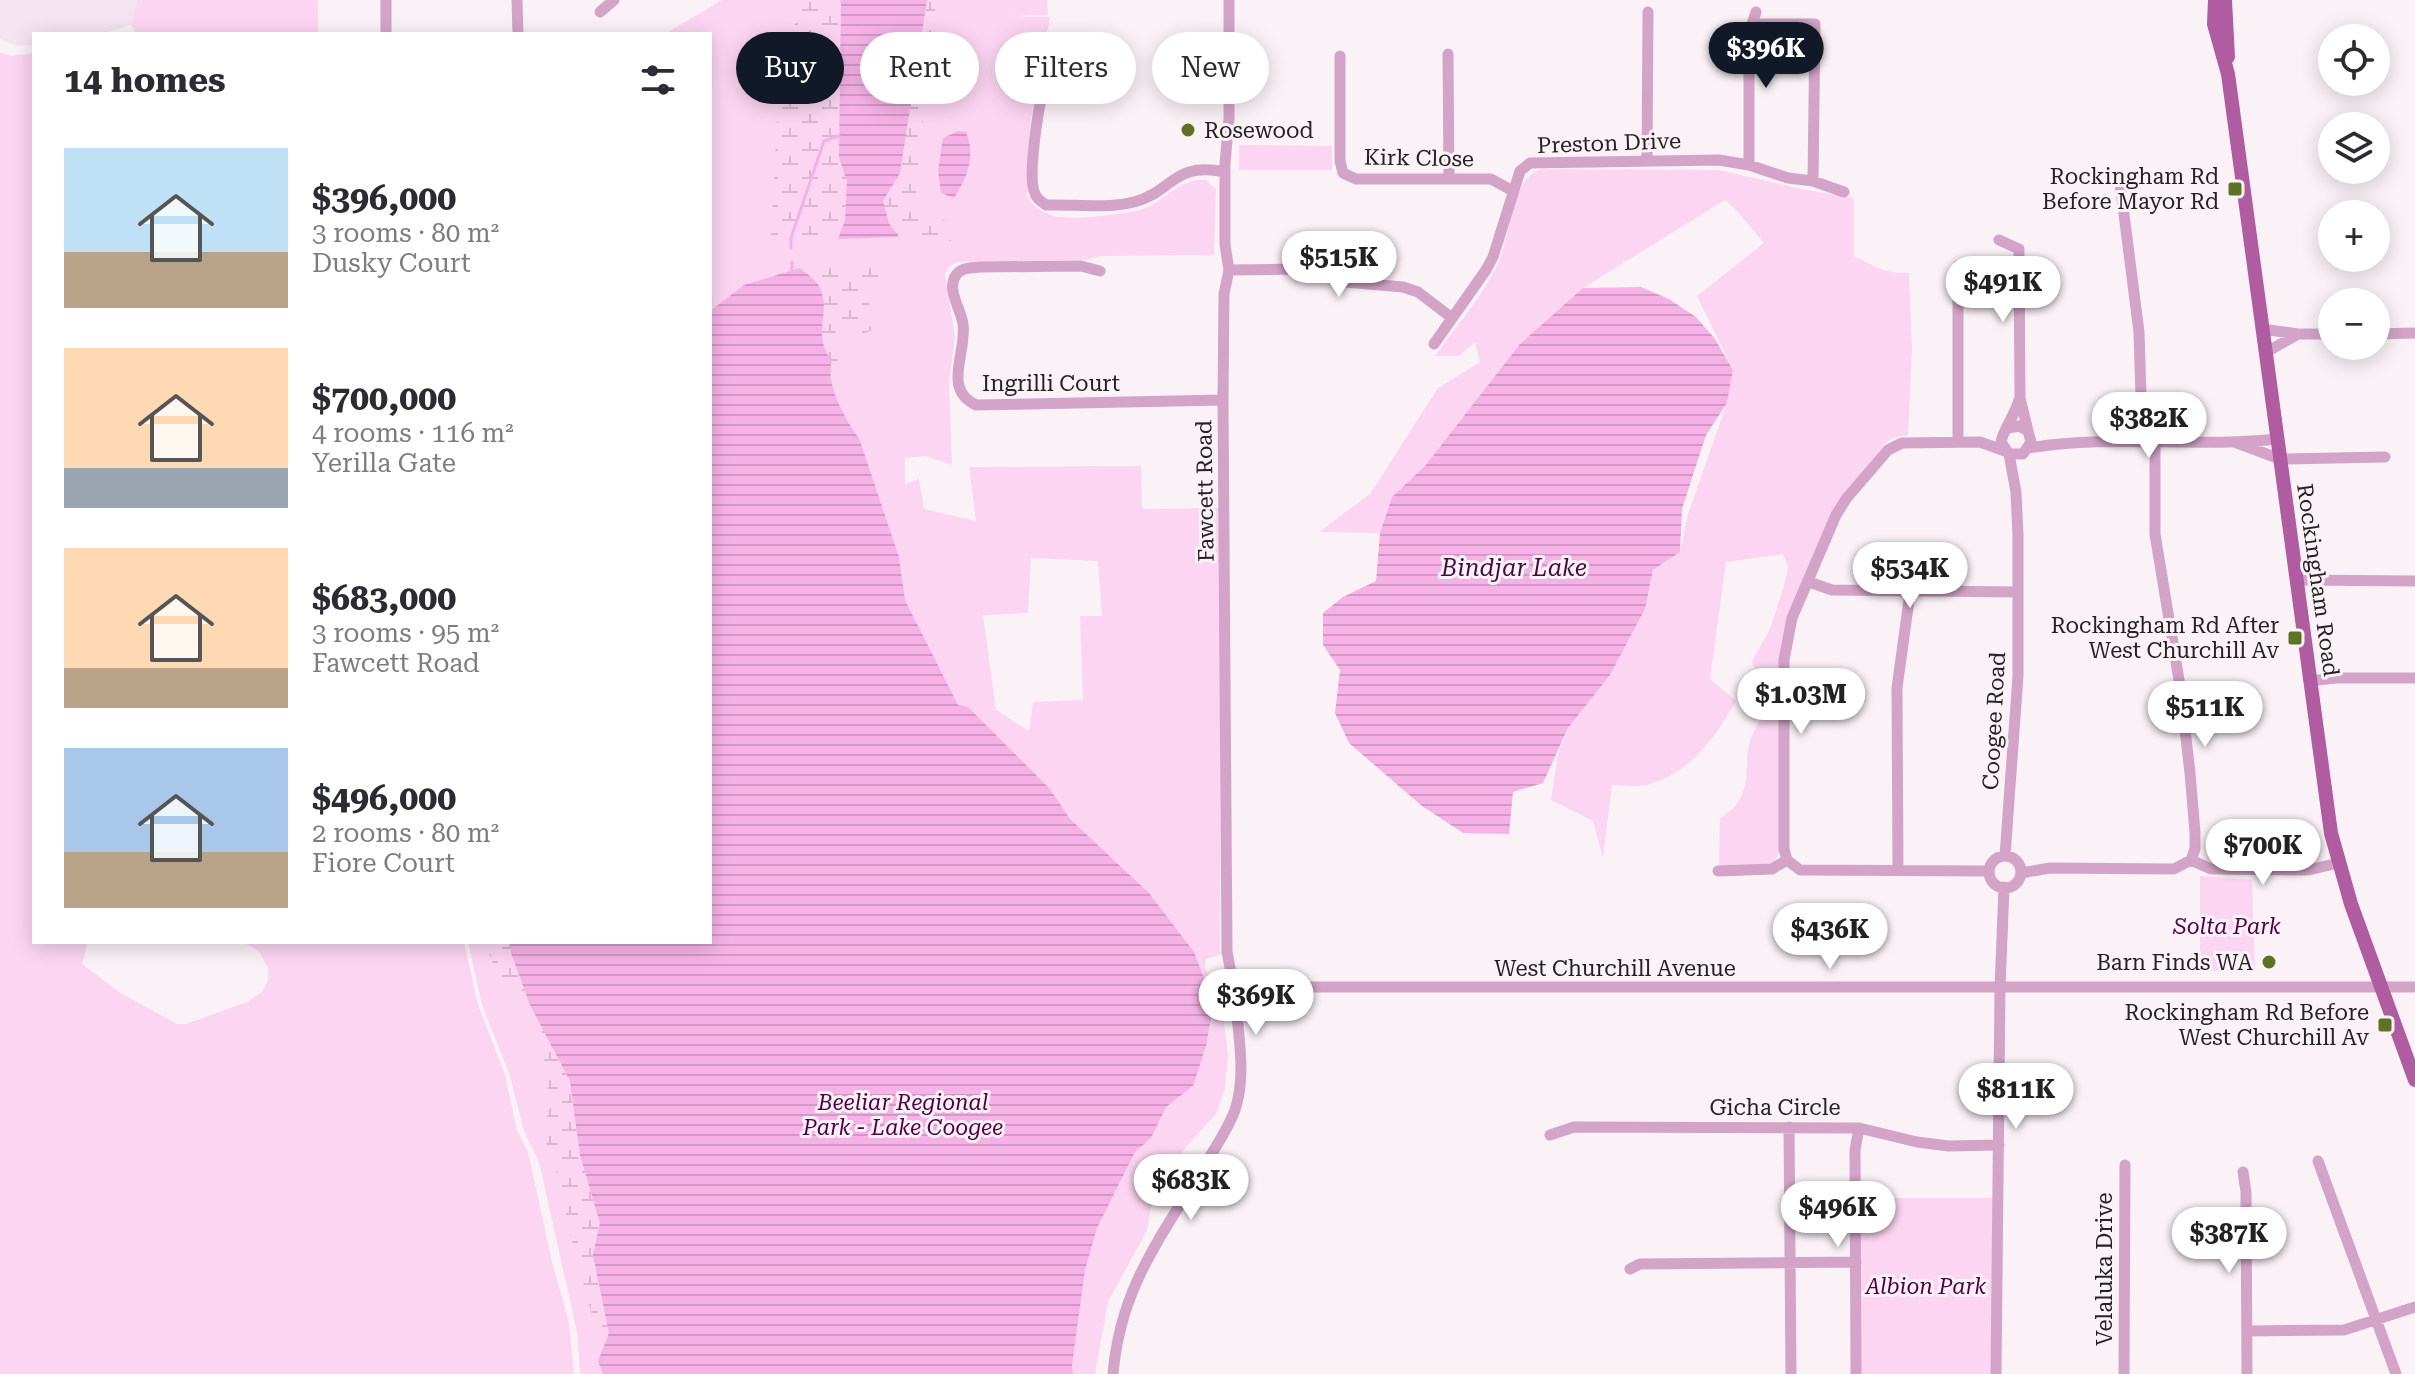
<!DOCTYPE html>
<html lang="en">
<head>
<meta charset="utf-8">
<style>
	:root { --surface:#fff; --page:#f2f2f3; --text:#2b2b33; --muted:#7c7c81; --accent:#111827 }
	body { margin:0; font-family:"Roboto Serif",serif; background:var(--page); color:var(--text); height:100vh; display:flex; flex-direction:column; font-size:30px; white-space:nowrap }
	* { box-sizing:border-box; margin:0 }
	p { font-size:26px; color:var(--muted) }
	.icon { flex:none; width:44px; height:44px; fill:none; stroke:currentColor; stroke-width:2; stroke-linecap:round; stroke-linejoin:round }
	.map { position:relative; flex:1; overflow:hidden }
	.panel { position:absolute; left:32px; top:32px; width:680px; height:912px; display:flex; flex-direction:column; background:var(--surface); border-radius:0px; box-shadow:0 4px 20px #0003 }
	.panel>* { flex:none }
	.guide { position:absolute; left:736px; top:32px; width:760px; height:72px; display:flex; gap:16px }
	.tools { position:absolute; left:2318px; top:24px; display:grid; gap:16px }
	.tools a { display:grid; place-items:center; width:72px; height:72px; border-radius:50%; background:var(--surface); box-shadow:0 4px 20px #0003; font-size:40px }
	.price { position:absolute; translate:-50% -68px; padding:0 18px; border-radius:28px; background:#fff; color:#222; font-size:26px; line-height:52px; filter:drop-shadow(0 2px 4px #0008) }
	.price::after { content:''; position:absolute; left:50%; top:48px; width:24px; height:18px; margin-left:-12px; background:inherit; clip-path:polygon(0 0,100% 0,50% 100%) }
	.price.selected { background:var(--accent); color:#fff }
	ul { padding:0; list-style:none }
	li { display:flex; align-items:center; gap:24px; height:200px; padding:0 32px }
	li span { display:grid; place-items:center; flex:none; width:224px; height:160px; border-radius:0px; color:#555 }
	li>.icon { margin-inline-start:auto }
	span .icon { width:96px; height:96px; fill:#fffc; stroke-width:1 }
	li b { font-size:34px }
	h2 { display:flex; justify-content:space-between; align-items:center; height:96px; padding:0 32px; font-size:34px }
	.tag { padding:0 28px; border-radius:36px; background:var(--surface); box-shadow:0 4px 20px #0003; font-size:28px; line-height:72px }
	.tag.selected { background:var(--accent); color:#fff }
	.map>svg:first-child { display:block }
	.built { fill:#f4e4f0 }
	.green { fill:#fcd5f2; fill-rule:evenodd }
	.wetland { fill:url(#wetland-marsh) }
	.water { fill:url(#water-rules) }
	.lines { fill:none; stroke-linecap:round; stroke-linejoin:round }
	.stream { stroke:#f6b2e7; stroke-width:3 }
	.minor { stroke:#d3a4c8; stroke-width:11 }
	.major { stroke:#b05ca1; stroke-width:14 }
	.poi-dot { fill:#5c7324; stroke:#fbf2f8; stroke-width:3 }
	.labels { text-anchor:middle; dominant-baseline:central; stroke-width:6; stroke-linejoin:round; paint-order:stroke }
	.poi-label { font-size:22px; fill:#252224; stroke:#fbf2f8; text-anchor:end }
	.street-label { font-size:22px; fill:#252224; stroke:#fbf2f8 }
	.park-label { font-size:22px; font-style:italic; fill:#510047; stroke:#fbf2f8 }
	.water-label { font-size:24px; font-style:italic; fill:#460c3e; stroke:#fbf2f8 }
</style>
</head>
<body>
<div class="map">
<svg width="2415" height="1374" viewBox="0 0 2415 1374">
	<defs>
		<pattern id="wetland-marsh" width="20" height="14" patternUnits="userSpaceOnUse" patternTransform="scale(2)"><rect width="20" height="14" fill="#fcd5f2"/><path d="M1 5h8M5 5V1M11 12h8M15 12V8" fill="none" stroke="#d8b7cf"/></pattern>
		<pattern id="water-rules" width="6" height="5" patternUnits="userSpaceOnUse" patternTransform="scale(2)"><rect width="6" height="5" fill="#f6b2e7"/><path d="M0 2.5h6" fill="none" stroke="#d399c6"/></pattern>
	</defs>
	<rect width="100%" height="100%" fill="#fbf2f8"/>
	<path class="built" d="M0,0H137L131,25L100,34H34V45L16,46L0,39Z"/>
	<path class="green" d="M137,0H318V34H130L135,32L131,25Z
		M722,0H1047L1048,15L1003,16L1050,17L1030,125L1027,194C1031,207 1043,212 1054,216C1069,221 1131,214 1146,208C1170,197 1180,178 1206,180L1216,189L1214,255L1100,256L1085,260L958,262L950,266L945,274L955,337L949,383L952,465L925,456L905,458V484L919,479L924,509L976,521L969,467L1141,466L1142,509L1220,508V955L1206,959L1205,968L1217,996L1215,1002L1223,1014L1228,1056L1225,1089L1216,1114L1186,1147L1169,1172L1154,1183L1151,1191L1153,1198L1147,1230L1108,1302L1095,1374H580L577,1332L539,1162L524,1131L510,1076L482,1005L468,942H710V34H665ZM1031,558L1098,561L1102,616H1080L1083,700L1033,702L1029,731L996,710L983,615L1028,613Z
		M0,52L11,56L34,53V942H88L82,964L119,992L177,1024H186L247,1002L262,992L268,981V968L259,951L243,942H464L478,1005L505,1074L517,1131L528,1152L552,1262L569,1322L574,1374H0Z
		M1239,145L1332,146V170H1239Z
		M1542,169L1719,170L1806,190L1854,198V257C1880,267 1880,273 1909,273L1912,348L1908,435L1892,438L1886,443L1839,501L1786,623L1779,667L1780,852L1772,864L1719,867L1720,818C1757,796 1741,768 1751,738C1756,726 1763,715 1768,703L1752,661L1770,629L1784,586L1788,567L1783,554L1726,562L1710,679L1736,701C1715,737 1692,772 1650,784C1639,788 1623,785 1612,785L1603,858L1593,821L1551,800L1558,754L1568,728L1610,675L1645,609L1653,570L1680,552L1688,514L1727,403L1733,370L1697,296L1764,243L1738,212L1725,200L1583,288L1470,412L1425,466L1392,497L1380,533L1319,532L1370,494L1438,388L1480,362L1475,342L1459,356H1435C1455,328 1490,287 1501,256C1510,231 1513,176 1542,169Z
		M2200,876L2252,880L2255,971H2200Z
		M1855,1198H1998L1996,1374H1856Z"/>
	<path class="wetland" d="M790,0H841L839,156L847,182L845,220L838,239L771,237L778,104L790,29L802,17L801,10L789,3Z
		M927,0H937L932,29L915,201L932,219L948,221L966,242L899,237L889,223L883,201L900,173Z
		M800,268H881L885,273L872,282L868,297L872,318L868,324L873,330L862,334L854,326L835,330L841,368L832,382L828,372L831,361C810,332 833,313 819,286C816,280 806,273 800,268Z
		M485,942L498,951L496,942H511V953L530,1005L500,983Z
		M540,1024L570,1081L580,1155L600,1223L593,1255L609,1333L602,1352L573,1245L553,1156L541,1132L550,1108Z"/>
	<path class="water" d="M841,0H927L900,173L883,201L889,223L899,237L838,239L845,220L847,182L839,157Z
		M958,131L966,132C976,156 967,178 954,198L941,193L938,171L943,138Z
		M800,268C806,273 816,280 819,286C833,313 810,332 832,361C825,385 845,419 859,438L899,557L905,600L958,705L968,707L1050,789L1070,819L1149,893L1194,952L1205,981L1211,1018L1206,1046L1193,1086L1166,1107L1151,1138L1135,1152L1097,1228L1085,1270L1072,1365L1073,1374H603L598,1361L609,1333L593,1255L600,1223L580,1155L570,1081L530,1005L511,953V942H710V311L744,285Z
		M1641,287L1669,299L1696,317L1715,339L1733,370L1727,403L1706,435L1682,509L1680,552L1653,570L1645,609L1610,675L1568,728L1543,783L1513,792L1509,834L1463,833L1422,806L1349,743L1335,713L1340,670L1323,645V613L1343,597L1376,581L1380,533L1392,497L1425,466L1520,344L1583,288Z"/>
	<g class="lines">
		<path class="stream" d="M791,248V238L824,141L839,136
			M792,262V270"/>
		<path class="minor" d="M517,0L518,34
			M1229,0V119L1225,163V245L1229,270L1224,294L1223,400L1227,952L1233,983
			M600,12L614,0
			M1752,24H1815L1813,181
			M386,34V0
			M1448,54L1449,179
			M1340,56V161L1343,173L1356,179H1491L1513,191
			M1105,80L1099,73H1058L1047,78C1039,97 1028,173 1034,191C1036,199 1040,200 1046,205C1074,204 1107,209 1134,202C1173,192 1173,161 1225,172
			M1647,161L1648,12
			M1749,165V33L1756,12
			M2120,183L2139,332L2141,396L2148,442
			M1999,240L2019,249L2020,398L2028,431
			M1229,270L1300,269L1345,282L1403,287L1418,292L1452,318
			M1100,271L1081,266L980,267C971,268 962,267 956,275C946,289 961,309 963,324C967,353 942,389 976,405L1223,400
			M2262,329L2298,334H2332
			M2376,334L2415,333
			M1434,344L1486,270L1493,257L1520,171L1530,163L1719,160L1749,165L1788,178L1813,181L1844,192
			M2265,353L2298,334
			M2008,428L2019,426L2028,431L2031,442L2023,454H2009L2001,442C2003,430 2015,415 2019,400
			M1958,442V266H2020
			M2133,442L2139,407
			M2237,443L2280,459L2385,457
			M2029,448C2111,434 2195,448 2277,439
			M2296,580L2415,581
			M1809,582L1832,590L2018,592
			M2309,681L2336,678H2415
			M2005,856L2018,676V535L2016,492L2009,454
			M1989 872a16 16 0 1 1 32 0a16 16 0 1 1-32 0Z
			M2191,860L2211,869L2309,870L2338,863
			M1898,870L1897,688L1910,593
			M1718,871L1772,869L1787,860
			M1989,871L1800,870L1787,860L1784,849V660L1792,618L1836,515L1846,499L1888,450L1902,443L1980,442L2005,451
			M2021,873L2050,868L2174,869L2191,860L2195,849V832L2190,773L2180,686L2155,534V442
			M1224 994a12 12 0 1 1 24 0a12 12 0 1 1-24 0Z
			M1247,991L1278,987H2415
			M1789,1127L1791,1374
			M1550,1135L1574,1127L1859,1128L1917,1142L1949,1146L1999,1145
			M2318,1161L2396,1374
			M2243,1172L2246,1192L2247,1374
			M1630,1269L1640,1264L1856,1262
			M2247,1331L2344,1330L2415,1307
			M1113,1374C1120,1291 1157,1243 1199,1174C1211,1154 1227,1132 1235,1110C1246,1077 1239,1040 1236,1006
			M1856,1374L1855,1150L1859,1128
			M1996,1374L2000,989L2004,887
			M2124,1374L2125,1165"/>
		<path class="major" d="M2215,0L2214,24L2228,74L2331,833L2351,904L2415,1080
			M2225,0L2228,57"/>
	</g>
	<g class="poi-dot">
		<circle cx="1188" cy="130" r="8"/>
		<rect x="2227" y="181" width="16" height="16" rx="4"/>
		<rect x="2287" y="630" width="16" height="16" rx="4"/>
		<circle cx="2269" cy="962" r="8"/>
		<rect x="2377" y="1017" width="16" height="16" rx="4"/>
	</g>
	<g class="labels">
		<g class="poi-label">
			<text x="1204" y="130" text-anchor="start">Rosewood</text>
			<text x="2219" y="176">Rockingham Rd<tspan x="2219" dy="25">Before Mayor Rd</tspan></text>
			<text x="2279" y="625">Rockingham Rd After<tspan x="2279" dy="25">West Churchill Av</tspan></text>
			<text x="2253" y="962">Barn Finds WA</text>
			<text x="2369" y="1012">Rockingham Rd Before<tspan x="2369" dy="25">West Churchill Av</tspan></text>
		</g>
		<g class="street-label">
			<text transform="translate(1609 143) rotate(-2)">Preston Drive</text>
			<text transform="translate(1419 158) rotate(1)">Kirk Close</text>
			<text x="1051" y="383">Ingrilli Court</text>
			<text transform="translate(1205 491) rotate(-91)">Fawcett Road</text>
			<text transform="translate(2318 580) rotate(82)">Rockingham Road</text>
			<text transform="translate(1994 721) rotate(-87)">Coogee Road</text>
			<text x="1615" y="968">West Churchill Avenue</text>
			<text x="1775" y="1107">Gicha Circle</text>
			<text transform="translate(2104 1269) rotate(-90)">Velaluka Drive</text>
		</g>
		<g class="park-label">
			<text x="2227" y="926">Solta Park</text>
			<text x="903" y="1102">Beeliar Regional<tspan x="903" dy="25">Park - Lake Coogee</tspan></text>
			<text x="1926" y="1286">Albion Park</text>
		</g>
		<g class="water-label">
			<text x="1514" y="568">Bindjar Lake</text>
		</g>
	</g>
</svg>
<div class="tools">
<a><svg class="icon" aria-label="locate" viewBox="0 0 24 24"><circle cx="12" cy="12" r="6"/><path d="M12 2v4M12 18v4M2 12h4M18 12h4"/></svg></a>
<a><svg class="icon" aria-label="layers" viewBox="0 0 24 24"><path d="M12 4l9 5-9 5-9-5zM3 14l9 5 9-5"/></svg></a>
<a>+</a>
<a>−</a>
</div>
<b class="price selected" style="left:1766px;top:90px">$396K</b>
<b class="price" style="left:1339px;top:299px">$515K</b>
<b class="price" style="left:2003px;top:324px">$491K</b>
<b class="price" style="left:2149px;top:460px">$382K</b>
<b class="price" style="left:1910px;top:610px">$534K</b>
<b class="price" style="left:1801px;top:736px">$1.03M</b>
<b class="price" style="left:2205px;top:749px">$511K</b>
<b class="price" style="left:2263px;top:887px">$700K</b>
<b class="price" style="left:1830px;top:971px">$436K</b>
<b class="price" style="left:1256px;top:1037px">$369K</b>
<b class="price" style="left:2016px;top:1131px">$811K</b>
<b class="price" style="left:1191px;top:1222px">$683K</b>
<b class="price" style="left:1838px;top:1249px">$496K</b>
<b class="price" style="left:2229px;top:1275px">$387K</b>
<div class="guide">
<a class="tag selected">Buy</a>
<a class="tag">Rent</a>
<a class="tag">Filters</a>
<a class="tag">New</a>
</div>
<section class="panel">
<h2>14 homes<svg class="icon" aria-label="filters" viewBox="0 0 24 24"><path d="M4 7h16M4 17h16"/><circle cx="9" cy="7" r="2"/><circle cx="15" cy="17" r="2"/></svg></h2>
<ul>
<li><span style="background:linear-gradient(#bfe0f5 65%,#b9a48a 0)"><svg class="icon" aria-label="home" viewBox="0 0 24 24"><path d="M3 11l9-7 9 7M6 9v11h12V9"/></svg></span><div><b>$396,000</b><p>3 rooms · 80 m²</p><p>Dusky Court</p></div></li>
<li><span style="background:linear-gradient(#ffd9b3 75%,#9aa5b1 0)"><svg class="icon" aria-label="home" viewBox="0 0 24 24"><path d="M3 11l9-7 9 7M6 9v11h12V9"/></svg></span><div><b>$700,000</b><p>4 rooms · 116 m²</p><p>Yerilla Gate</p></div></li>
<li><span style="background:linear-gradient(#ffd9b3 75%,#b9a48a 0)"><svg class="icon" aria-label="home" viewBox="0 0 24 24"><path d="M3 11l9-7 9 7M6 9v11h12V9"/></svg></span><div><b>$683,000</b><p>3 rooms · 95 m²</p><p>Fawcett Road</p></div></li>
<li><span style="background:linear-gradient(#a9c7e8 65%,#b9a48a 0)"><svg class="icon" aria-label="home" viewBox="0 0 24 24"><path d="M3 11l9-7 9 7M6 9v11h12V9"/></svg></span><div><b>$496,000</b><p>2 rooms · 80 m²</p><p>Fiore Court</p></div></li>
</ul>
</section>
</div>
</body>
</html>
